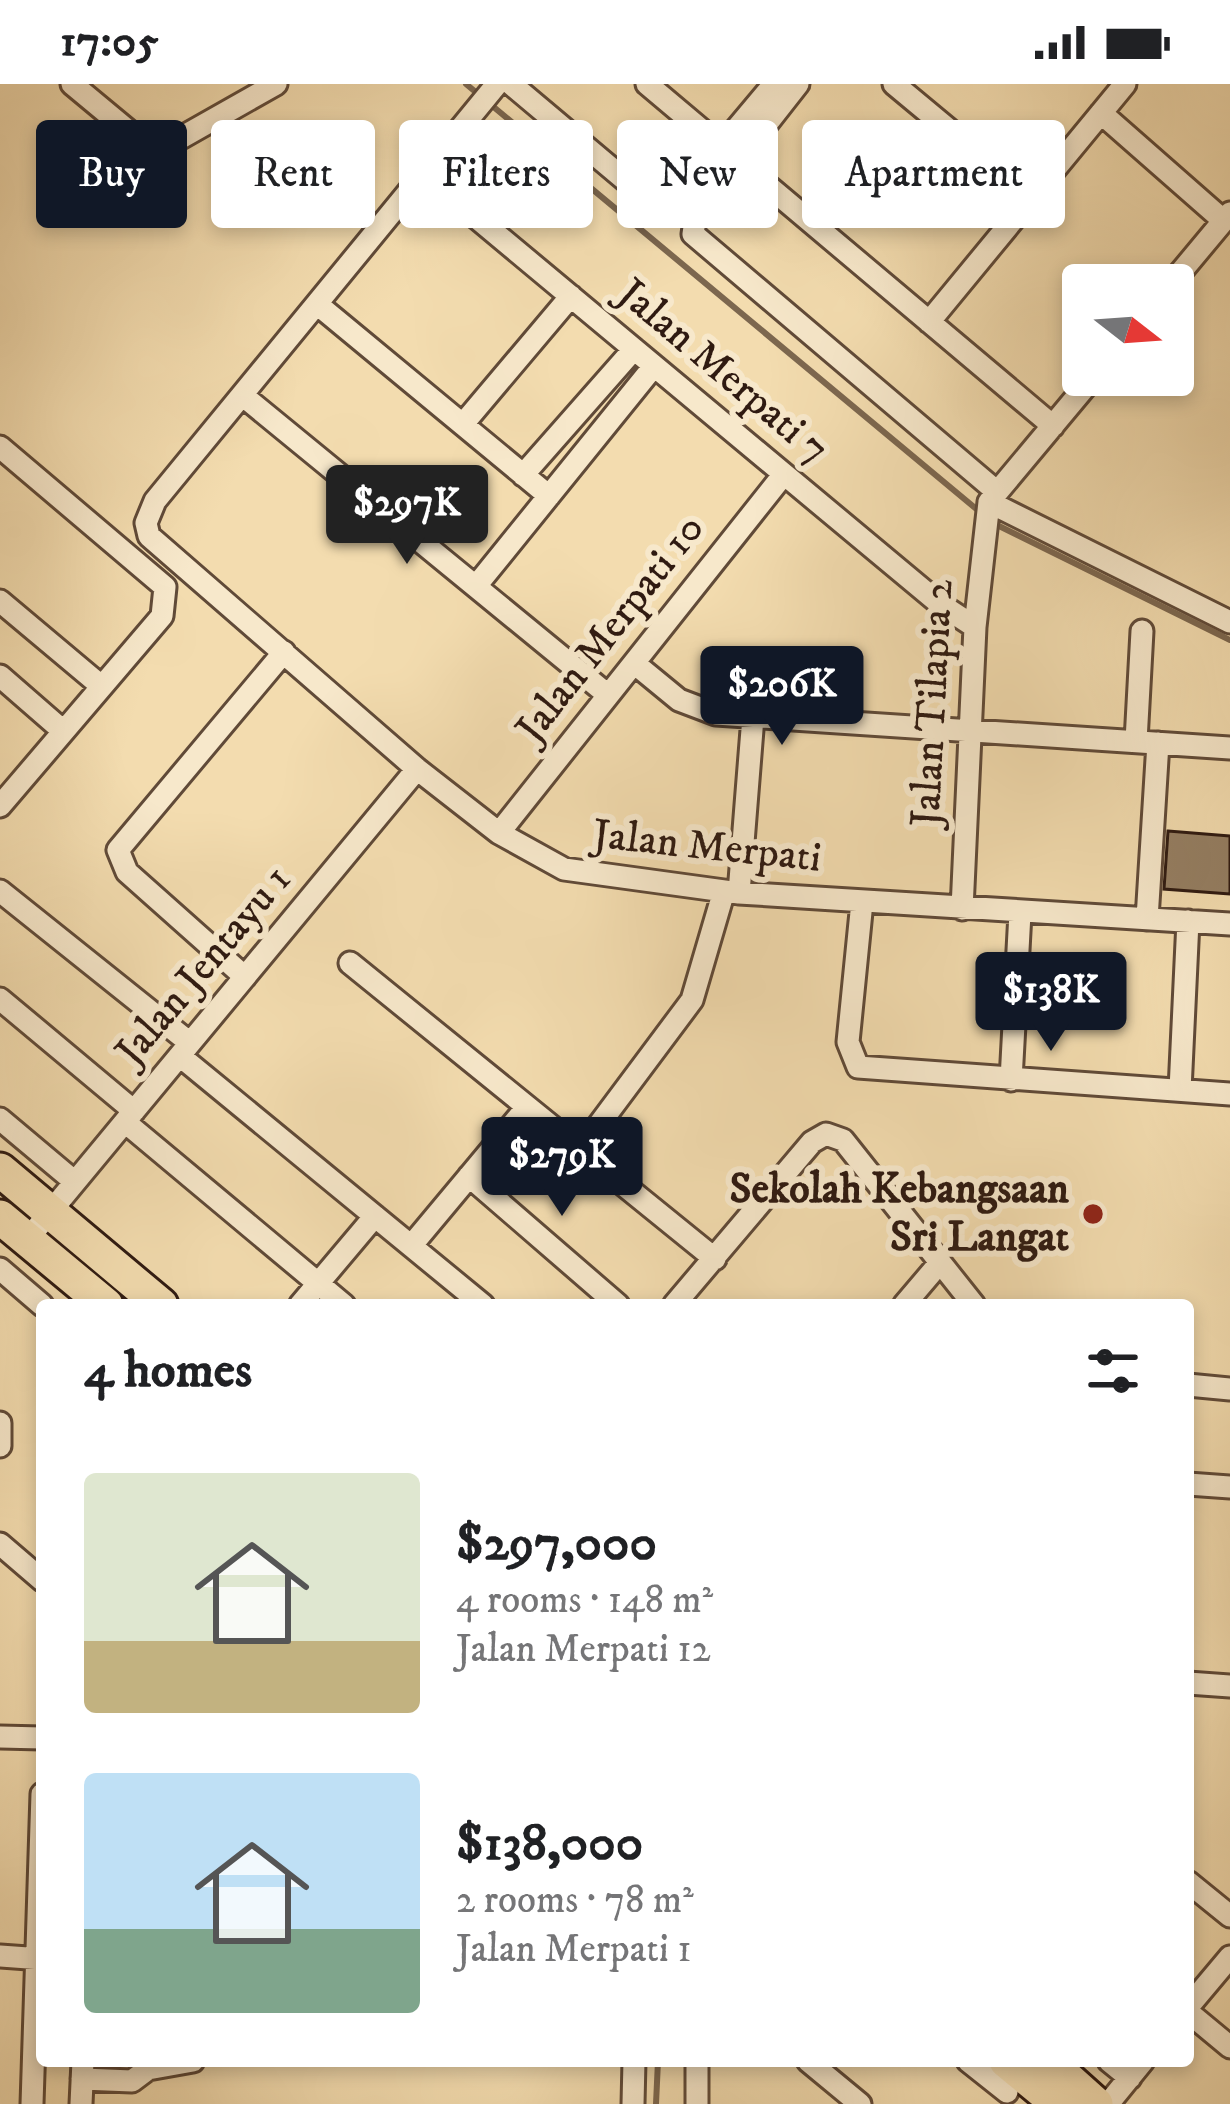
<!DOCTYPE html>
<html lang="en">
<head>
<meta charset="utf-8">
<style>
	:root { --surface:#fff; --page:#f2f2f2; --text:#202124; --muted:#757577; --accent:#111827 }
	body { margin:0; font-family:"IM FELL DW Pica",serif; background:var(--page); color:var(--text); height:100vh; display:flex; flex-direction:column; font-size:45px; white-space:nowrap }
	* { box-sizing:border-box; margin:0 }
	p { font-size:39px; color:var(--muted) }
	.icon { flex:none; width:66px; height:66px; fill:none; stroke:currentColor; stroke-width:2; stroke-linecap:round; stroke-linejoin:round }
	.map { position:relative; flex:1; overflow:hidden }
	.sheet { position:absolute; left:36px; top:1215px; width:1158px; height:768px; display:flex; flex-direction:column; background:var(--surface); border-radius:12px; box-shadow:0 6px 18px #0003 }
	.sheet>* { flex:none }
	.guide { position:absolute; left:36px; top:36px; width:1158px; height:108px; display:flex; gap:24px }
	.needle { width:78px; rotate:107deg }
	.controls { position:absolute; left:1062px; top:180px; display:grid; gap:24px }
	.controls a { display:grid; place-items:center; width:132px; height:132px; border-radius:12px; background:var(--surface); box-shadow:0 6px 18px #0003; font-size:60px }
	.price { position:absolute; translate:-50% -102px; padding:0 27px; border-radius:12px; background:var(--accent); color:#fff; font-size:39px; line-height:78px; filter:drop-shadow(0 3px 6px #0008) }
	.price::after { content:''; position:absolute; left:50%; top:72px; width:36px; height:27px; margin-left:-18px; background:inherit; clip-path:polygon(0 0,100% 0,50% 100%) }
	.price.selected { background:#222; color:#fff }
	ul { padding:0; list-style:none }
	li { display:flex; align-items:center; gap:36px; height:300px; padding:0 48px }
	li span { display:grid; place-items:center; flex:none; width:336px; height:240px; border-radius:12px; color:#555 }
	li>.icon { margin-inline-start:auto }
	span .icon { width:144px; height:144px; fill:#fffc; stroke-width:1 }
	li b { font-size:51px }
	h2 { display:flex; justify-content:space-between; align-items:center; height:144px; padding:0 48px; font-size:51px }
	.tag { padding:0 42px; border-radius:12px; background:var(--surface); box-shadow:0 6px 18px #0003; font-size:42px; line-height:108px }
	.tag.selected { background:var(--accent); color:#fff }
	.status { display:flex; justify-content:space-between; align-items:center; height:84px; padding:0 60px; background:var(--surface); direction:ltr }
	.status svg { height:33px; fill:currentColor }
	.map>svg:first-child { display:block }
	.lines { fill:none; stroke-linecap:round; stroke-linejoin:round }
	.stream { stroke:#7c674f; stroke-width:6 }
	.building { fill:#957f63; stroke:#2f1a11; stroke-width:3 }
	.minor-casing { stroke:#604a38; stroke-width:27 }
	.highway-casing { stroke:#2f1a11; stroke-width:39 }
	.minor { stroke:#f7e8cb; stroke-width:21 }
	.highway { stroke:#f3dcaf; stroke-width:33 }
	.poi-dot { fill:#8f2418; stroke:#f7e8cb; stroke-width:4.5 }
	.labels { text-anchor:middle; dominant-baseline:central; stroke-width:12; stroke-linejoin:round; paint-order:stroke }
	.street-label { font-size:42px; fill:#2f1a11; stroke:#f7e8cb }
	.poi-label { font-size:42px; font-weight:bold; fill:#2f1a11; stroke:#f7e8cb; text-anchor:end }
</style>
</head>
<body>
<div class="status"><b>17:05</b><svg viewBox="0 0 49 12"><path d="M0 12V9h3v3zM5 12V6h3v6zM10 12V3h3v9zM15 12V0h3v12zM26 1h20v11H26zM47 4h2v5h-2z"/></svg></div>
<div class="map">
<svg width="1230" height="2020" viewBox="0 0 1230 2020">
	<rect width="100%" height="100%" fill="#f3dcaf"/>
	<filter id="stains"><feTurbulence type="fractalNoise" baseFrequency=".00167" numOctaves="4"/><feColorMatrix values="0 0 0 0 .2 0 0 0 0 .09 0 0 0 0 .02 0 0 0 .5 -.17"/></filter>
	<radialGradient id="worn" r=".72"><stop offset=".6" stop-color="#630" stop-opacity="0"/><stop offset="1" stop-color="#630" stop-opacity=".3"/></radialGradient>
	<g class="lines">
		<path class="stream" d="M466,0L980,428
			M995,440L1230,556
			M656,2020L658,1977"/>
	</g>
	<path class="building" d="M1168,747L1230,752V810L1164,805Z"/>
	<g class="lines">
		<defs>
			<path id="minor" d="M72,0L143,59L163,64L276,0
				M497,0L155,417L146,439L149,452L417,685L499,749L564,785L739,809L1230,840
				M511,0L649,116L666,122L675,118L774,0
				M647,0L1053,342
				M798,0L696,130L693,150L996,407
				M894,0L1031,114
				M1101,29L1224,137
				M424,90L940,520L975,543
				M1170,201L1230,129
				M317,220L549,412
				M929,238L1125,0
				M242,311L608,611
				M463,340L571,212
				M0,363L165,503L162,532L0,722
				M523,391L634,265
				M989,418L1230,538
				M476,502L654,282
				M0,517L100,601
				M634,579L679,616L716,630L1230,664
				M0,592L62,646
				M1136,657L1142,547
				M499,749L784,390
				M0,807L190,959
				M739,809L753,633
				M862,818L848,958L858,983L1230,1010
				M962,825L975,543L989,418L1095,291
				M1147,835L1158,659
				M350,879L715,1175
				M245,893L127,788L118,766L284,568
				M0,915L134,1027
				M180,972L483,1221
				M1011,996L1020,829
				M1180,1006L1188,837
				M0,1035L75,1098
				M125,1038L344,1221
				M580,1066L692,916L724,807
				M469,1092L618,1221
				M27,1156L417,685
				M411,1162L527,1023
				M0,1185L42,1221
				M300,1221L375,1132
				M674,1221L812,1058L826,1050L843,1056L974,1221
				M904,1221L938,1181
				M1188,1301L1230,1305
				M0,1339V1362
				M1188,1400L1230,1403
				M0,1460L42,1496
				M1188,1599L1230,1602
				M0,1653L42,1654
				M1188,1798L1230,1832
				M0,1872L42,1875
				M1188,1923L1230,1873
				M1188,1928L1230,1963
				M808,1977L860,2020
				M968,1977L1007,2008
				M1109,1977L1130,1994
				M82,1995L132,1997L148,1985L193,1977
				M32,2020L42,1710
				M81,2020L83,1977
				M633,2020L634,1977
				M697,2020V1977
				M1108,2020L1143,1977"/>
			<path id="highway" d="M0,1086L161,1221
				M0,1133L106,1221
				M1006,1977L1058,2020
				M1048,1977L1096,2020"/>
		</defs>
		<use href="#minor" class="minor-casing"/>
		<use href="#highway" class="highway-casing"/>
		<use href="#minor" class="minor"/>
		<use href="#highway" class="highway"/>
	</g>
	<circle class="poi-dot" cx="1093" cy="1130" r="12"/>
	<g class="labels">
		<g class="street-label">
			<text transform="translate(723 288) rotate(40)">Jalan Merpati 7</text>
			<text transform="translate(611 545) rotate(-52)">Jalan Merpati 10</text>
			<text transform="translate(933 619) rotate(-87)">Jalan Tilapia 2</text>
			<text transform="translate(707 763) rotate(6)">Jalan Merpati</text>
			<text transform="translate(204 882) rotate(-50)">Jalan Jentayu 1</text>
		</g>
		<g class="poi-label">
			<text x="1069" y="1106">Sekolah Kebangsaan<tspan x="1069" dy="48">Sri Langat</tspan></text>
		</g>
	</g>
	<rect width="100%" height="100%" filter="url(#stains)"/>
	<rect width="100%" height="100%" fill="url(#worn)"/>
</svg>
<div class="controls">
<a><svg class="needle" viewBox="-14 -14 28 28"><path d="M0-13l5 13h-10z" fill="#e53935"/><path d="M0 13l5-13h-10z" fill="#757577"/></svg></a>
</div>
<b class="price selected" style="left:407px;top:483px">$297K</b>
<b class="price" style="left:782px;top:664px">$206K</b>
<b class="price" style="left:1051px;top:970px">$138K</b>
<b class="price" style="left:562px;top:1135px">$279K</b>
<div class="guide">
<a class="tag selected">Buy</a>
<a class="tag">Rent</a>
<a class="tag">Filters</a>
<a class="tag">New</a>
<a class="tag">Apartment</a>
</div>
<section class="sheet">
<h2>4 homes<svg class="icon" aria-label="filters" viewBox="0 0 24 24"><path d="M4 7h16M4 17h16"/><circle cx="9" cy="7" r="2"/><circle cx="15" cy="17" r="2"/></svg></h2>
<ul>
<li><span style="background:linear-gradient(#dfe7d0 70%,#c2b280 0)"><svg class="icon" aria-label="home" viewBox="0 0 24 24"><path d="M3 11l9-7 9 7M6 9v11h12V9"/></svg></span><div><b>$297,000</b><p>4 rooms · 148 m²</p><p>Jalan Merpati 12</p></div></li>
<li><span style="background:linear-gradient(#bfe0f5 65%,#7fa58c 0)"><svg class="icon" aria-label="home" viewBox="0 0 24 24"><path d="M3 11l9-7 9 7M6 9v11h12V9"/></svg></span><div><b>$138,000</b><p>2 rooms · 78 m²</p><p>Jalan Merpati 1</p></div></li>
</ul>
</section>
</div>
</body>
</html>
